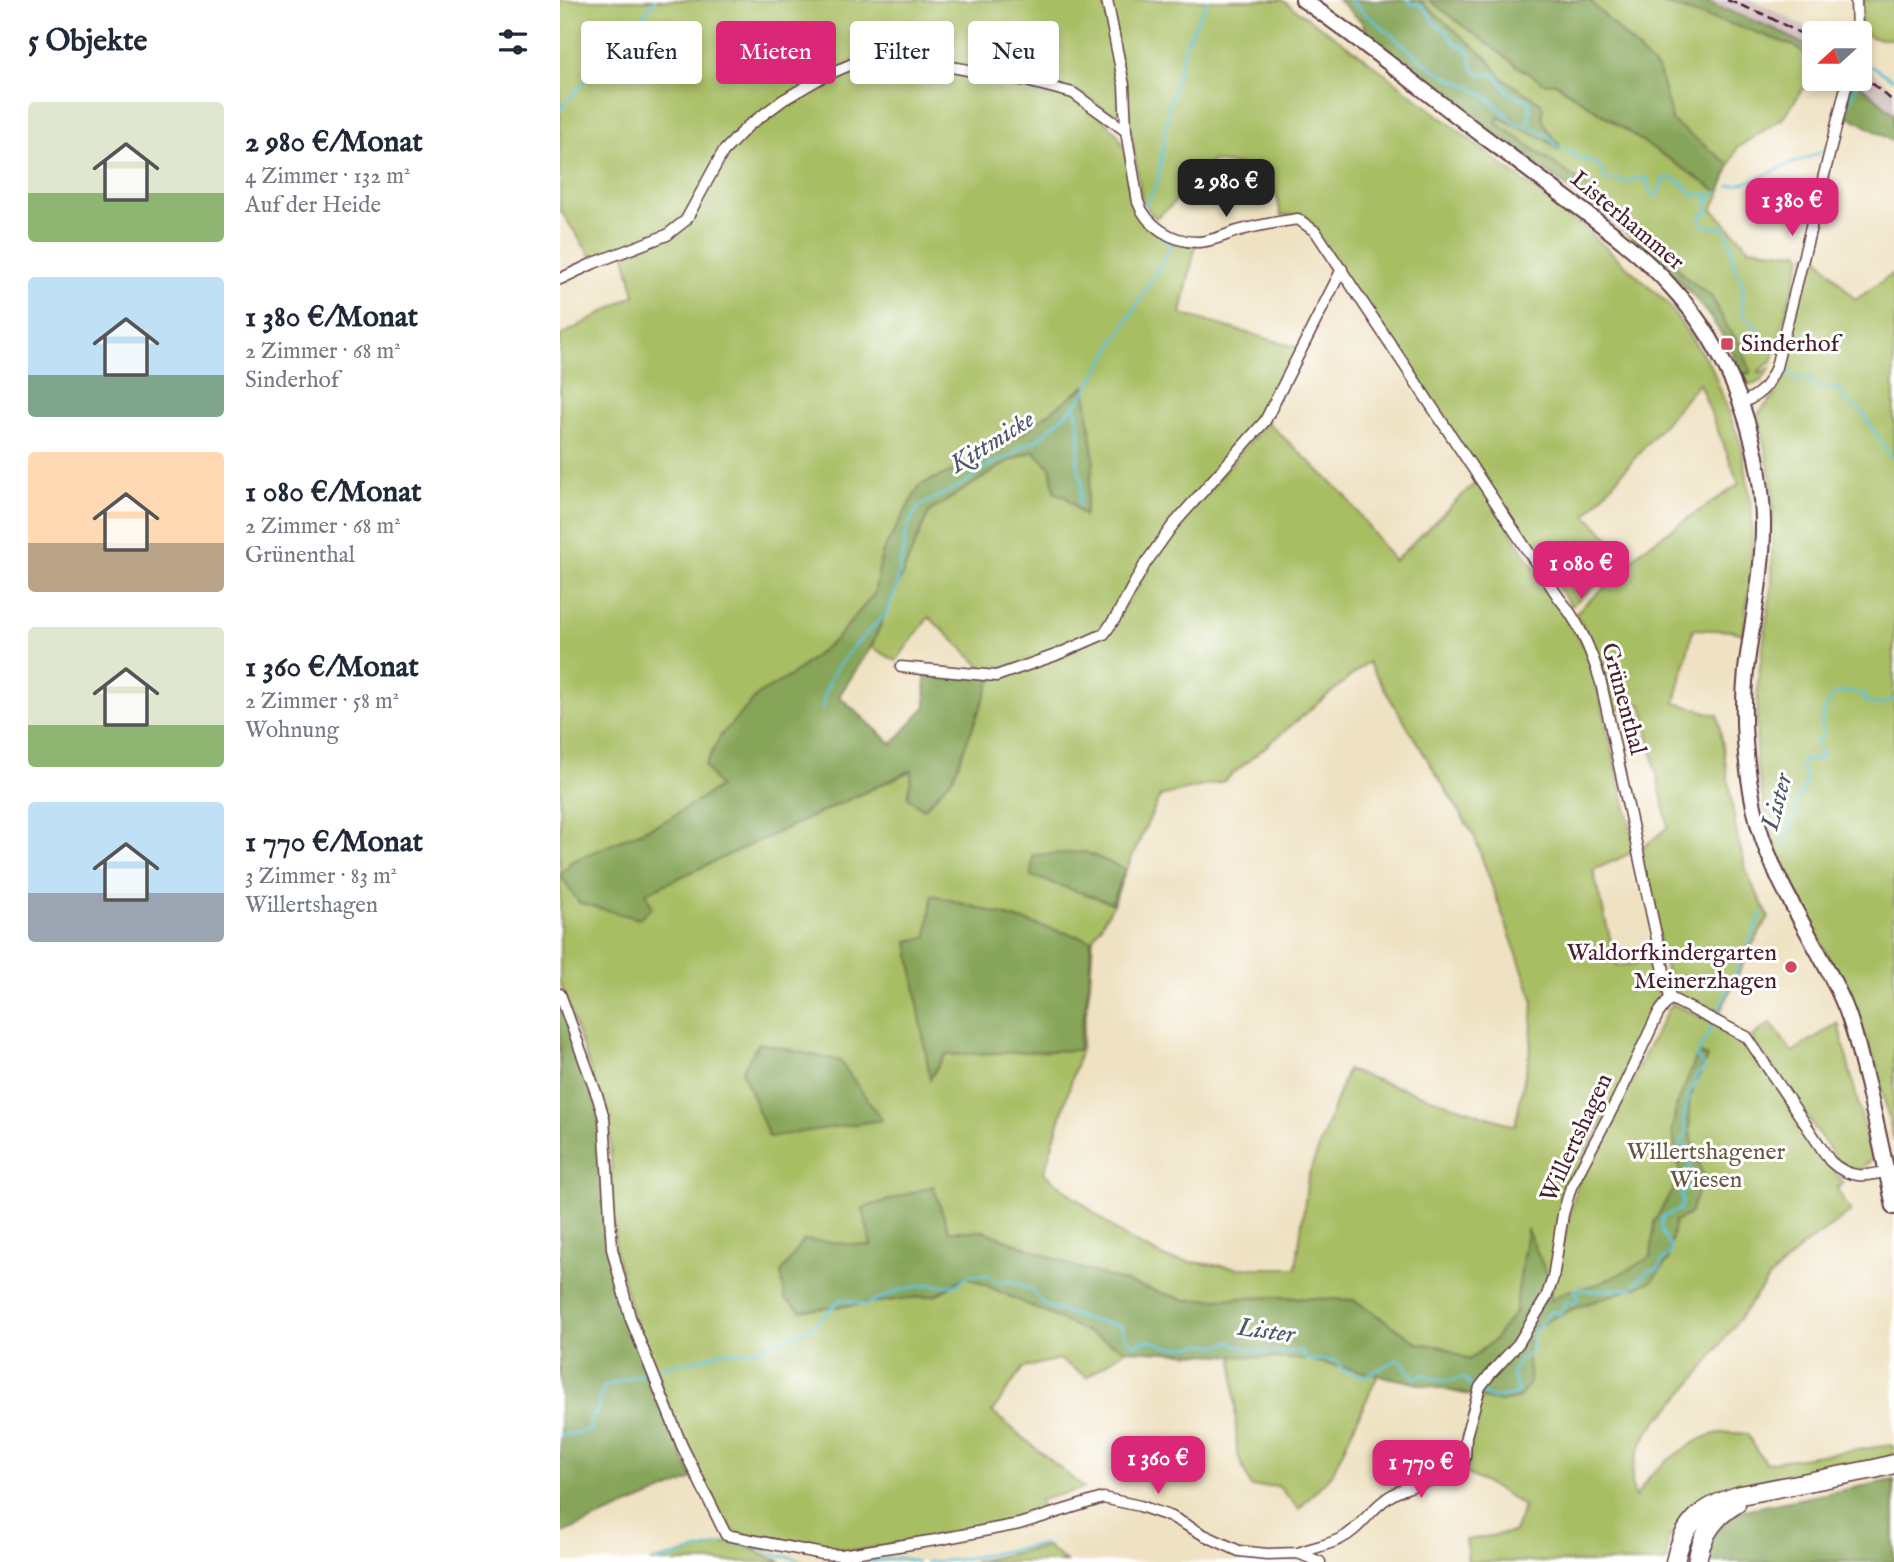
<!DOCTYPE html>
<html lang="de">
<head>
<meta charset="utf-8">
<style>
	:root { --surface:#fff; --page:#f2f2f3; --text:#1f2937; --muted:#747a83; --accent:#db2777 }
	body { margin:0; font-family:"IM FELL English",serif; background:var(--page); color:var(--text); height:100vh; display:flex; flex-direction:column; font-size:26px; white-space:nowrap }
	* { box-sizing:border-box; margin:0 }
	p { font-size:23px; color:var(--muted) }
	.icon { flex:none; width:38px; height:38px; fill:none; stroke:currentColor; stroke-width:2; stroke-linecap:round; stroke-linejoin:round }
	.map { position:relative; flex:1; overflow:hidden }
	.drawer { display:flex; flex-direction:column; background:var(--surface); width:560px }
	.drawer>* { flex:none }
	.top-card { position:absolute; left:21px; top:21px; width:665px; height:63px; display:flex; gap:14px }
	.needle { width:46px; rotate:249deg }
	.buttons { position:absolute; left:1242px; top:21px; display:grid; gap:14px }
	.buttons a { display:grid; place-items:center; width:70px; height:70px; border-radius:7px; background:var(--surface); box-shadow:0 4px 10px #0003; font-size:35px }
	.price { position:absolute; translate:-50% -60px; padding:0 16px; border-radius:14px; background:var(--accent); color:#fff; font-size:23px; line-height:46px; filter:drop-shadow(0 2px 4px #0008) }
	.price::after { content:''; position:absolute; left:50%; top:42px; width:21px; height:16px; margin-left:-10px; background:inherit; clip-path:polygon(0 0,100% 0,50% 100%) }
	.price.selected { background:#222; color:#fff }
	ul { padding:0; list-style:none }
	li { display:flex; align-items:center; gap:21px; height:175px; padding:0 28px }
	li span { display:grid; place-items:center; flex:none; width:196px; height:140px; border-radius:7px; color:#555 }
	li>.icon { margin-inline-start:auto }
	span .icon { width:84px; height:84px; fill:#fffc; stroke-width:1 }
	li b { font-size:30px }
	h2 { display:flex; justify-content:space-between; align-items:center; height:84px; padding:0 28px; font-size:30px }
	.pill { padding:0 24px; border-radius:7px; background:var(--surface); box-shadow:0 4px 10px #0003; font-size:24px; line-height:63px }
	.pill.selected { background:var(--accent); color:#fff }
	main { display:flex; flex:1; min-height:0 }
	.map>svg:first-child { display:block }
	.industrial { fill:#d2bfc0 }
	.green { fill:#a8be63; stroke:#796e47; stroke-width:2; fill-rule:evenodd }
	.forest { fill:#86a559; stroke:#686242; stroke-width:2 }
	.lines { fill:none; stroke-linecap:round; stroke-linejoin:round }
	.stream { stroke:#5ac1d7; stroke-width:2.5 }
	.street-casing { stroke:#633c42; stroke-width:13 }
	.secondary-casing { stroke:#633c42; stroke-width:18 }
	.highway-casing { stroke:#633c42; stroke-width:21 }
	.street { stroke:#fff; stroke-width:10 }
	.secondary { stroke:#fff; stroke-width:14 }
	.highway { stroke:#fff; stroke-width:18 }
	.rail { stroke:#4a1f2b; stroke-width:2.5; stroke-dasharray:10 5; stroke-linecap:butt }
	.poi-dot { fill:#d1495b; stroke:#fff; stroke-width:2.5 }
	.labels { text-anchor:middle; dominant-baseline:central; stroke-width:6; stroke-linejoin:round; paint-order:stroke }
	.street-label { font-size:24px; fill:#4a1f2b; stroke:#fff }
	.poi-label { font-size:24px; fill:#4a1f2b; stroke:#fff; text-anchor:start }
	.park-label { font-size:24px; fill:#6b573f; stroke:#fff }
	.water-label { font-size:26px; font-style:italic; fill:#505867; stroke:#fff }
</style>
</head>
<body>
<main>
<section class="drawer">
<h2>5 Objekte<svg class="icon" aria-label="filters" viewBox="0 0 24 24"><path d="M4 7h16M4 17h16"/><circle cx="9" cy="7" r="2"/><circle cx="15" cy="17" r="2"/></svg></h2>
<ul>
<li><span style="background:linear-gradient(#dfe7d0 65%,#8fb573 0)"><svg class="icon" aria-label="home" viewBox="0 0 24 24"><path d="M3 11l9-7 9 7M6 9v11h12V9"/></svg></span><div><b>2 980 €/Monat</b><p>4 Zimmer · 132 m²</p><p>Auf der Heide</p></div></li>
<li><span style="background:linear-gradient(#bfe0f5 70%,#7fa58c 0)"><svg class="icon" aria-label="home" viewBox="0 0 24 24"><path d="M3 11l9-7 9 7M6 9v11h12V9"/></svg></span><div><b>1 380 €/Monat</b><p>2 Zimmer · 68 m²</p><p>Sinderhof</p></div></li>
<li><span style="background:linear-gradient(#ffd9b3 65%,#b9a48a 0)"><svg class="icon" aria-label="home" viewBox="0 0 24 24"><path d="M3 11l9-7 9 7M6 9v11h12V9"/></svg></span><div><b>1 080 €/Monat</b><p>2 Zimmer · 68 m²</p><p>Grünenthal</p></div></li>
<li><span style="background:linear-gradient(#dfe7d0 70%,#8fb573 0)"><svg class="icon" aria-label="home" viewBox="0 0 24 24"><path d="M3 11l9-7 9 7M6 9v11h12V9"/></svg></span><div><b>1 360 €/Monat</b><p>2 Zimmer · 58 m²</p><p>Wohnung</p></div></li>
<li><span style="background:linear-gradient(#bfe0f5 65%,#9aa5b1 0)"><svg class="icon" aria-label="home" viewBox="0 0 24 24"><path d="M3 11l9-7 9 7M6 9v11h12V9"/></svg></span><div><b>1 770 €/Monat</b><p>3 Zimmer · 83 m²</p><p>Willertshagen</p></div></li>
</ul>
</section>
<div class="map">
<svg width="1334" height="1562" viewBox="0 0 1334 1562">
	<rect width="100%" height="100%" fill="#fff"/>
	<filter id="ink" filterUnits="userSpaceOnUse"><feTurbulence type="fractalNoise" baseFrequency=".0143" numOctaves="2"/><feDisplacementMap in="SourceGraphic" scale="14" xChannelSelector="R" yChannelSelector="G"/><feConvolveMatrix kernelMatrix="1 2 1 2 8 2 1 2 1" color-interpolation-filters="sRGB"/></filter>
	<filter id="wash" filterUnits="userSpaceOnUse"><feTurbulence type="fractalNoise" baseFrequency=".00686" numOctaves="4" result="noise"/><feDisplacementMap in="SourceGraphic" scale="28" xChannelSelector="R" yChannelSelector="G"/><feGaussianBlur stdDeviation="1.57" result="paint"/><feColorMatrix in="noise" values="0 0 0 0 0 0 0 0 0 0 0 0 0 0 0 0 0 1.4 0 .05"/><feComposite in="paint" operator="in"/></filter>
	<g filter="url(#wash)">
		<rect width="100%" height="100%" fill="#efe2c2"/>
		<path class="industrial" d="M1141,0H1190L1205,6L1258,33H1255V51L1217,30Z
			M1300,62L1334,90V114L1294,79H1300Z"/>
		<path class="green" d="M0,0H543L559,86L560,111L553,115L516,90L302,56L187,124L125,218L107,232L34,261L0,210Z
			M550,0H722L798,53L1024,228L1106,302L1152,368L1182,447L1192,509V568L1183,634L1173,631L1133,629L1115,703L1158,715L1177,836L1188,876L1209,917L1191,947L1157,1019L1112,997L1079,851L1108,827L1082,704L1052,711L1038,652L1015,613L1060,574L1081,550L1179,484L1139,383L1026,515L1069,558L1011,606L741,216L721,215L710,170L652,161L610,207L595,218L582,201Z
			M859,0H869L960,68L986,84L993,82L1160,193L1152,209L1189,248L1235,253L1239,251L1242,255L1212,363H1209L1198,372L1200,374L1211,367L1201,381L1192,385L1188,384L1182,375L1189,373L1179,343L1168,328L1151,296L1125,277L1108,256L1026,186L936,123L937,116L986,140L998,150L999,146C990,134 980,124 983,108L981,103L942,78L928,59Z
			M1029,0H1090L1190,30L1234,46L1255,60V72L1223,118L1177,148L1170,165L1112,121L1099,71Z
			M1299,0H1334V39C1321,39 1309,41 1302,29Z
			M305,61L364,67L462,81L513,97L537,112L558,135L566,153L578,212L588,227L613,244L636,243L621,314L740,348L704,419L582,562L541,630L527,639L439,672H427L369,617L336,661L311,647L369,512L451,460L474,451L490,467L495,493L505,496L524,515L529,489L524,387L437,452L360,485L322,553L315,594L277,638L232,675L199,694L159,787L107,820L11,862L86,893L353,770L348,798L364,809L393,777L432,678L548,633L588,566L615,528L707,422L784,494L834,561L918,480L1028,652L1037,685L1076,851L1033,870L1057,966L1097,961L1103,997L1056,1097L1011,1183L989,1279L967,1231L955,1312L933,1341L909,1361L883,1347L858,1343L794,1300L718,1297L625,1300L513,1266L424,1231H389L373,1187L312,1246L241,1311L377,1295L406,1276L566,1350L527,1377L499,1359L463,1368L432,1412L524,1488L480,1500L482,1515L303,1550L263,1552L172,1532L164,1524L122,1440L73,1318L55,1250L50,1136L47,1118L0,982V336L75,295L65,255L127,222L164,154L188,128L225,102L265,79ZM808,662L914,836L973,999L971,1045L955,1126L787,1070L748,1177L736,1268H679L608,1259L566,1238L484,1173L521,1049L530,984L533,939L553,905L566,870L600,796L664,781ZM373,895L531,940L529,984L518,1049L385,1055L370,1078L348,941L367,937Z
			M1247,254L1259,258L1295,300L1334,273V1140L1317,1069L1293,1005L1229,880L1208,827L1196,761L1198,681L1212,585L1213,489L1198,414L1214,396Z
			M1112,1004L1179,1033L1191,1046L1283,1183L1277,1189L1291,1212L1243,1246L1209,1278L1137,1377L1103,1416L1102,1415C1086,1432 1072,1457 1072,1481C1072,1486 1074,1492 1075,1497C1081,1491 1084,1482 1091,1475C1106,1460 1139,1436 1160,1433C1169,1432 1178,1433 1187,1434L1205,1463L1331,1445L1334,1448V1456L1315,1461L1174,1487L1142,1502L1108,1539L1107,1562H908L906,1540L954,1532L964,1506L939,1490L905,1473L916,1416L921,1398L973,1333L989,1302L1017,1185L1102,1021Z
			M1211,1023L1232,1052L1278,1023L1312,1159L1300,1171L1289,1168L1277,1160L1191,1037Z
			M673,1356L750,1360L818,1375L772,1474L739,1509L718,1486L691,1487L677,1453Z
			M175,1541L221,1562H90Z
			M487,1546L506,1562H413Z"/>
		<path class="forest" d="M778,0H859L928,59L942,78L981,103L983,108C980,124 990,134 1000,146L999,150L986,140L938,117L936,123L1026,186L1108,256L1125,277L1151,296L1168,328L1179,343L1189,366L1190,373L1182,375C1163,323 1122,281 1081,244L809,36L801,21Z
			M869,0H1029L1099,71L1112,121L1170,165L1160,193L994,82L986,84L960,68Z
			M1090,0H1141L1217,30L1250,48L1255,51V60L1234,46L1190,30Z
			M1291,79H1294L1334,114V142L1282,112Z
			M525,386L534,461L524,516L505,496L495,493L490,467L474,451L451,460L369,512L311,647L279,696L332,744L366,706L365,672L432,678L393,777L364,809L348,798L352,770L86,893L92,907L79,919L19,903L0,875L11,862L107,820L159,787L145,766L161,735L199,694L232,675L277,638L314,594L322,553L360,485L437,452Z
			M525,852L565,869L552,903L471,876L473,855Z
			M372,895L531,940L529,984L518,1050L385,1055L370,1079L348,941L367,937Z
			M0,1004L39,1113L49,1250L76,1347L133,1479L0,1534Z
			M199,1043L280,1061L322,1120L209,1137L182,1071Z
			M1138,1053L1147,1057L1129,1100L1130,1133L1143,1176L1130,1214L1115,1221L1108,1260L1091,1282L1015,1308L976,1326L967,1347L970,1383L959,1398L941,1402L750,1360L566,1350L406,1276L377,1295L241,1311L225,1299L221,1273L244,1240L311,1246L303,1208L373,1186L389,1231H424L513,1266L625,1300L718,1297L794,1300L858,1343L883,1347L909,1360L933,1341L955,1312L967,1230L989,1279L990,1301C1008,1288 1011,1291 1031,1286C1053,1279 1072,1268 1091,1256L1094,1222L1121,1175L1112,1132L1116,1107Z
			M1334,1480V1562H1149L1150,1537L1179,1511Z"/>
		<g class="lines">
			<path class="stream" d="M789,0L868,65L889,78L911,87L926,96L955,124L969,127
				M848,0L852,4L862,6L869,13L873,22L886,31L896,44L905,48L910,53L913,69L919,74H932L937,77L950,94L968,100L970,107L969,127L989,136L997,147C1006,148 1010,152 1017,157C1024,160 1033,161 1039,166C1043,169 1043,176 1046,181L1057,178L1062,183L1076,179L1087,178L1090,192L1093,196H1097L1104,178C1116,176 1129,188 1135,197L1145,193L1150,197L1147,203L1149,212L1141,215V220L1143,226L1165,228L1172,246V260L1183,285L1182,315L1192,321L1199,331L1200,339L1205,347L1212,352
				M1300,77C1312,56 1319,74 1333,79
				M1289,104L1299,79
				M0,111L5,103L73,29L95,0
				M1169,186C1194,183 1212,171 1235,162C1245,158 1252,158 1261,151
				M1150,197L1159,192
				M585,206L598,181L609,107L626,43L648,0
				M576,212L584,221
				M1226,365L1231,375L1239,381L1248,378C1259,392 1265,390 1281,388V394L1284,400L1305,414L1309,423L1334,460
				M515,405L520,431L519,451L517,461L522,483L519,505
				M263,709L264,694L277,667L297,643L325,616L337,587L347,527L358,507L405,483L419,472L429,465L452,456L459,448L477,440L513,407L523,396L612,245L599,235
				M1223,847L1233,819L1239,794H1243L1246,778L1241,765L1243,758L1251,761L1262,757L1256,741L1257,738H1262L1264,731L1261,726C1263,712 1269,689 1287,692C1294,693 1298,695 1305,694L1304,701C1314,703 1319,709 1327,700H1334
				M1155,1018L1202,913
				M100,1368L113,1364L140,1360L159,1352L169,1351L179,1353L198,1349L252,1327L281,1299L306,1305L340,1290L372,1284L383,1286L397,1285L407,1276L427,1275L438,1282L450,1281L471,1289L484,1305L526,1319L561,1326L567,1340L575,1344L589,1340L609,1347H629L644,1344L659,1346L671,1342C692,1355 717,1353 741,1351L747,1360L776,1361L782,1369L803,1377L839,1359L855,1378L866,1374C881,1384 888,1381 904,1378L912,1387L933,1399L943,1396H954L958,1391L952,1374L959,1360L972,1353L971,1335L991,1311L1000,1314L1006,1301L1013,1303L1019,1298L1014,1290C1023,1286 1029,1292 1038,1291C1049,1289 1058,1289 1070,1289L1089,1270L1099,1269L1102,1261L1110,1253L1111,1247L1101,1231L1102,1217L1120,1209L1123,1202L1120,1194L1128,1189L1123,1176L1131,1166L1127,1157L1130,1147L1120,1145L1127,1131L1123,1120L1130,1092L1136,1084V1076L1145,1067L1136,1057L1153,1024
				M0,1435L12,1434L31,1430L29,1419L36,1413L43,1387L84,1373
				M171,1543L198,1547L218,1556L231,1557L244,1562
				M95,1562L162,1544
				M311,1562L341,1558L357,1562
				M366,1562L397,1560L484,1544"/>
		</g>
	</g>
	<g filter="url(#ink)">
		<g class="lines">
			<defs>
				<path id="street" d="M547,0L564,85L566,131L578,202C586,225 612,242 637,242C649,242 663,236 674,232C695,226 716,222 738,219L756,232L999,598C1020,623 1032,652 1041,683L1110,998
					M1296,0L1297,33
					M0,279L34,263L107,235L126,220L163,152L188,126L223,100L264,76L304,59L364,62L463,80L513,93L566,131
					M1181,404C1202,393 1207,388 1216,367L1288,79
					M341,667L436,676L496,655L544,634L556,617L585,564L613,525L705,421L782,269
					M0,994L38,1098L44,1118L52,1249L70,1317L122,1446L166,1535L263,1554L281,1555L376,1540L459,1524L543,1498L580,1506L612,1517L644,1535L679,1551L707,1554L738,1553L760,1562
					M1110,998L1187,1037L1270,1161C1291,1181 1308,1176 1334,1170
					M738,1553C752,1548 768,1545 780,1539C799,1530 809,1511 826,1499C847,1483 880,1481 902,1468L905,1457L906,1436L920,1387L931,1373L958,1344L986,1298L993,1278L1003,1214L1011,1187L1058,1098L1098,1014L1110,998"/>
				<path id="secondary" d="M743,0C805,42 862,90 922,135C953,158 983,181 1014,204C1049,230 1084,256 1113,289C1169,350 1201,437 1203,520C1204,571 1192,620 1186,670C1181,716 1185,762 1194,807C1208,876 1252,933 1281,997C1294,1025 1300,1056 1308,1087C1317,1127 1326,1167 1334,1207"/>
				<path id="highway" d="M1115,1562C1123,1522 1143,1506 1181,1495L1314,1469L1334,1464
					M1137,1562C1141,1536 1153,1517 1176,1504"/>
			</defs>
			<use href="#street" class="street-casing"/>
			<use href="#secondary" class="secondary-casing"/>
			<use href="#highway" class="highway-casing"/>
			<use href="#street" class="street"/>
			<use href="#secondary" class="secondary"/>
			<use href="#highway" class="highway"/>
			<path class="rail" d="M1167,0L1203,14L1255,41
				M1300,73L1334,102"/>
		</g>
	</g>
	<g class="poi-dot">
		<rect x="1160" y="337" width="14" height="14" rx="3.5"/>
		<circle cx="1231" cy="967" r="7"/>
	</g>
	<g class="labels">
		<g class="street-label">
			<text transform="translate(1067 221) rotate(40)">Listerhammer</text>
			<text transform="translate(1063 699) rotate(75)">Grünenthal</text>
			<text transform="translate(1017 1138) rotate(-65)">Willertshagen</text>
		</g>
		<g class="poi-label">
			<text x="1181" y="344">Sinderhof</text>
			<text x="1217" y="953" text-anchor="end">Waldorfkindergarten<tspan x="1217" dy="28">Meinerzhagen</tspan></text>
		</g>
		<g class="park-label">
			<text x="1146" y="1152">Willertshagener<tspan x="1146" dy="28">Wiesen</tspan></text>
		</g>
		<g class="water-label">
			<text transform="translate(432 442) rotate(-32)">Kittmicke</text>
			<text transform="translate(1217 802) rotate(-75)">Lister</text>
			<text transform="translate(706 1331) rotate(8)">Lister</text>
		</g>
	</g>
</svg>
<div class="buttons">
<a><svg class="needle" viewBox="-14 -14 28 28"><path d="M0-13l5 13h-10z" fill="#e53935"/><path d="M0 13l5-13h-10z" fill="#747a83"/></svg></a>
</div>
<b class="price selected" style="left:666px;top:219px">2 980 €</b>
<b class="price" style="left:1232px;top:238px">1 380 €</b>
<b class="price" style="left:1021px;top:601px">1 080 €</b>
<b class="price" style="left:598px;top:1496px">1 360 €</b>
<b class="price" style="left:861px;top:1500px">1 770 €</b>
<div class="top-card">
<a class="pill">Kaufen</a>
<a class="pill selected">Mieten</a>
<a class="pill">Filter</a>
<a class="pill">Neu</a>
</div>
</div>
</main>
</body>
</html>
